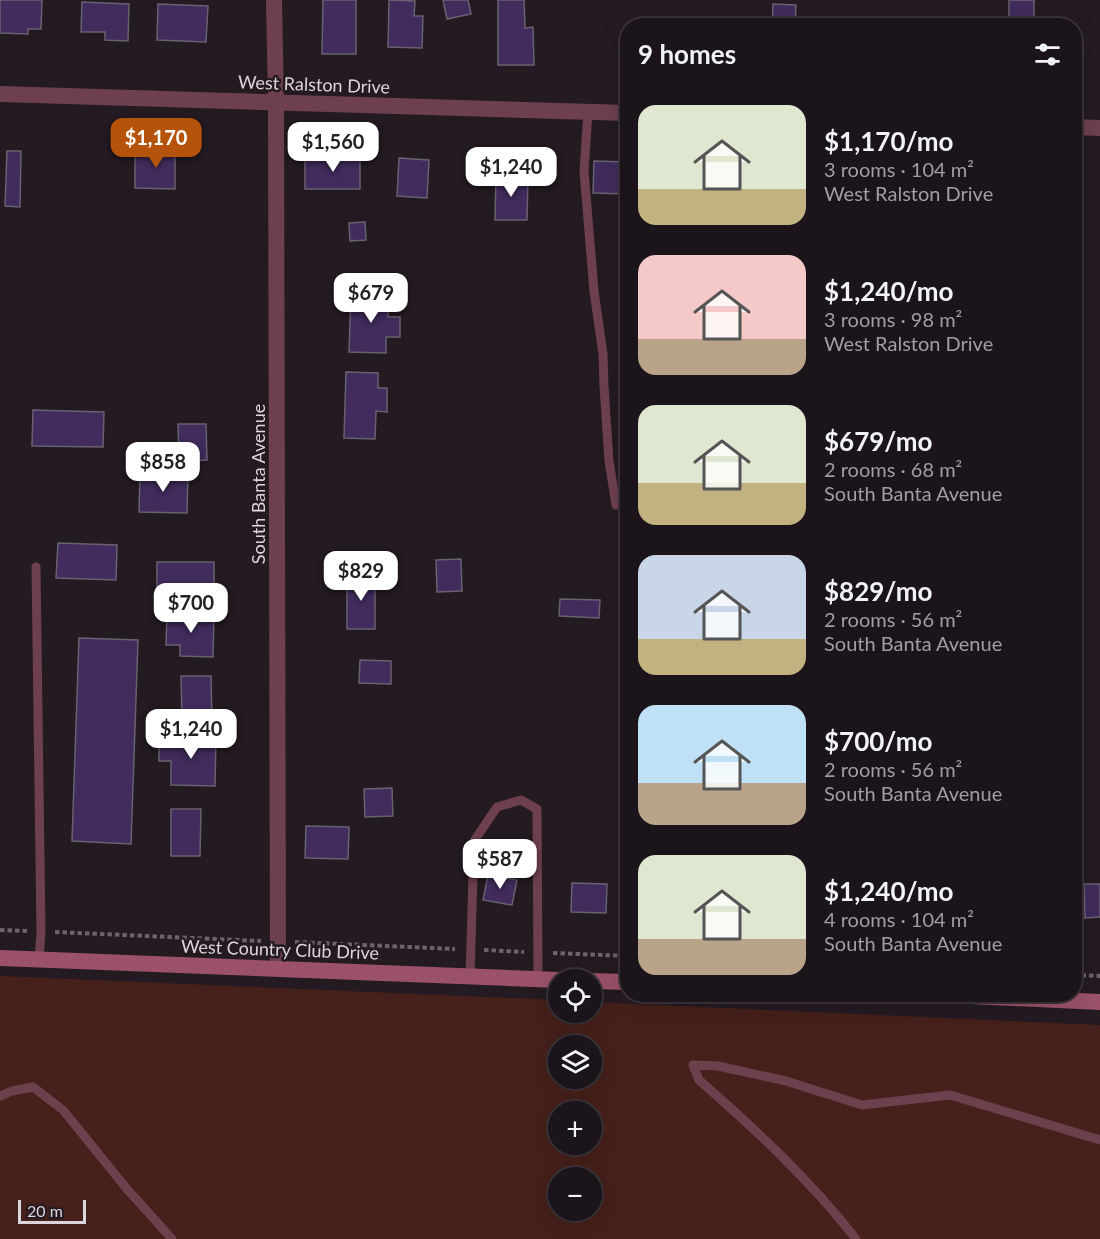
<!DOCTYPE html>
<html lang="en">
<head>
<meta charset="utf-8">
<style>
	:root { --surface:#1b141a; --page:#241d23; --text:#f1f3f6; --muted:#a09ea2; --line:#393339; --accent:#b45309 }
	body { margin:0; font-family:Lato,sans-serif; background:var(--page); color:var(--text); height:100vh; display:flex; flex-direction:column; font-size:22px; white-space:nowrap }
	* { box-sizing:border-box; margin:0 }
	p { font-size:20px; color:var(--muted) }
	.icon { flex:none; width:33px; height:33px; fill:none; stroke:currentColor; stroke-width:2; stroke-linecap:round; stroke-linejoin:round }
	.map { position:relative; flex:1; overflow:hidden }
	.details { position:absolute; left:620px; top:18px; width:462px; height:984px; display:flex; flex-direction:column; background:var(--surface); border-radius:24px; box-shadow:0 6px 24px #0002,0 0 0 2px var(--line) }
	.details>* { flex:none }
	.controls { position:absolute; left:548px; top:969px; display:grid; gap:12px }
	.controls a { display:grid; place-items:center; width:54px; height:54px; border-radius:50%; background:var(--surface); box-shadow:0 6px 24px #0002,0 0 0 2px var(--line); font-size:30px }
	.scale { position:absolute; left:18px; bottom:15px; width:68px; box-sizing:border-box; padding-left:6px; border:3px solid #dcd5db; border-top:0; font-size:16px; line-height:21px; white-space:nowrap; color:#dcd5db; -webkit-text-stroke:4px #241a22; paint-order:stroke }
	.price { position:absolute; translate:-50% -51px; padding:0 14px; border-radius:12px; background:#fff; color:#222; font-size:20px; line-height:39px; filter:drop-shadow(0 2px 3px #0008) }
	.price::after { content:''; position:absolute; left:50%; top:36px; width:18px; height:14px; margin-left:-9px; background:inherit; clip-path:polygon(0 0,100% 0,50% 100%) }
	.price.active { background:var(--accent); color:#fff }
	ul { padding:0; list-style:none }
	li { display:flex; align-items:center; gap:18px; height:150px; padding:0 18px }
	li span { display:grid; place-items:center; flex:none; width:168px; height:120px; border-radius:18px; color:#555 }
	li>.icon { margin-inline-start:auto }
	span .icon { width:72px; height:72px; fill:#fffc; stroke-width:1 }
	li b { font-size:26px }
	h2 { display:flex; justify-content:space-between; align-items:center; height:72px; padding:0 18px; font-size:26px }
	.map>svg:first-child { display:block }
	.green { fill:#46201a; fill-rule:evenodd }
	.building { fill:#412c5d; stroke:#676270; stroke-width:1.5 }
	.lines { fill:none; stroke-linecap:round; stroke-linejoin:round }
	.path { stroke:#6d646b; stroke-width:4; stroke-dasharray:4.5 3; stroke-linecap:butt }
	.service { stroke:#6e404e; stroke-width:9 }
	.minor { stroke:#6e404e; stroke-width:16 }
	.secondary { stroke:#9b5269; stroke-width:16 }
	.labels { text-anchor:middle; dominant-baseline:central; stroke-width:5; stroke-linejoin:round; paint-order:stroke }
	.street-label { font-size:18px; fill:#dcd5db; stroke:#241a22 }
</style>
</head>
<body>
<div class="map">
<svg width="1100" height="1239" viewBox="0 0 1100 1239">
	<rect width="100%" height="100%" fill="#241a22"/>
	<path class="green" d="M0,976L558,1000V1012H591V1002L1100,1025V1239H0ZM558,1046H591V1078H558ZM558,1112H591V1144H558ZM558,1178H591V1210H558Z"/>
	<path class="building" d="M0,0H42L41,29H28V34L0,33Z
		M323,0H356V54H322Z
		M389,0L415,1L414,16H423L422,48L388,47Z
		M443,0H468L471,14L447,19Z
		M498,0H524L525,28L533,27L534,65H498Z
		M1009,0H1034V26H1009Z
		M82,2L129,4L128,41L105,40V32H81Z
		M158,4L208,6L206,42L157,40Z
		M773,4L796,5L795,26H772Z
		M817,20H846V26H817Z
		M154,147H175V189L135,188V151H154Z
		M7,151H21L20,207L5,206Z
		M360,157V189H305V158Z
		M399,158L429,160L427,198L397,196Z
		M594,161L627,162V194L593,193Z
		M496,177H528L527,220H495Z
		M365,222L366,240L350,241L349,223Z
		M351,294L388,295V317H400V337H386V353L349,352Z
		M346,372L378,373V388H387V412L376,411L375,439L344,438Z
		M33,410L104,412L103,447L32,446Z
		M178,424H206L207,460L179,461Z
		M140,473L188,474L187,513L139,512Z
		M58,543L117,545L116,580L56,578Z
		M461,559L462,591L437,592L436,560Z
		M157,562H214V596L157,597Z
		M347,574H375V629H347Z
		M560,599L600,600L599,618L559,616Z
		M167,614L214,615L213,657L180,656V645H166Z
		M79,638L138,640L131,844L72,841Z
		M360,660L391,661V684L359,683Z
		M181,676H211L212,720H182Z
		M173,736L216,737L215,786L171,785V761H159V743H173Z
		M392,788L393,816L365,817L364,789Z
		M171,809H201L200,856H171Z
		M306,826L349,827L348,859L305,858Z
		M1079,831L1081,864H1074V832Z
		M488,875L517,880L512,905L483,900Z
		M572,883L607,884L606,913L571,912Z
		M1084,884H1100V917L1085,918Z"/>
	<g class="lines">
		<path class="path" d="M0,930L27,931
			M55,932L261,941
			M295,942L455,949
			M484,950L524,952
			M553,953L627,956
			M1074,975L1100,976"/>
		<path class="service" d="M588,112L584,171L594,291L603,354L604,386L609,461L616,505
			M36,567L41,932L39,960
			M470,976L474,841L497,807L521,800L537,809L538,979
			M0,1096L12,1091L33,1087L63,1110L127,1189L172,1239
			M856,1239C810,1180 755,1129 699,1080L693,1065L718,1066L786,1081L862,1105L950,1095L1100,1140"/>
		<path class="minor" d="M274,0L276,102L278,968
			M0,94L627,113
			M1074,127L1100,128"/>
		<path class="secondary" d="M0,958L558,980
			M591,981L627,982
			M927,994L1100,1002"/>
	</g>
	<g class="labels">
		<g class="street-label">
			<text transform="translate(314 84) rotate(2)">West Ralston Drive</text>
			<text transform="translate(258 484) rotate(-90)">South Banta Avenue</text>
			<text transform="translate(280 949) rotate(2)">West Country Club Drive</text>
		</g>
	</g>
</svg>
<div class="controls">
<a><svg class="icon" aria-label="locate" viewBox="0 0 24 24"><circle cx="12" cy="12" r="6"/><path d="M12 2v4M12 18v4M2 12h4M18 12h4"/></svg></a>
<a><svg class="icon" aria-label="layers" viewBox="0 0 24 24"><path d="M12 4l9 5-9 5-9-5zM3 14l9 5 9-5"/></svg></a>
<a>+</a>
<a>−</a>
</div>
<div class="scale">20 m</div>
<b class="price active" style="left:156px;top:169px">$1,170</b>
<b class="price" style="left:333px;top:173px">$1,560</b>
<b class="price" style="left:511px;top:198px">$1,240</b>
<b class="price" style="left:371px;top:324px">$679</b>
<b class="price" style="left:163px;top:493px">$858</b>
<b class="price" style="left:361px;top:602px">$829</b>
<b class="price" style="left:191px;top:634px">$700</b>
<b class="price" style="left:191px;top:760px">$1,240</b>
<b class="price" style="left:500px;top:890px">$587</b>
<section class="details">
<h2>9 homes<svg class="icon" aria-label="filters" viewBox="0 0 24 24"><path d="M4 7h16M4 17h16"/><circle cx="9" cy="7" r="2"/><circle cx="15" cy="17" r="2"/></svg></h2>
<ul>
<li><span style="background:linear-gradient(#dfe7d0 70%,#c2b280 0)"><svg class="icon" aria-label="home" viewBox="0 0 24 24"><path d="M3 11l9-7 9 7M6 9v11h12V9"/></svg></span><div><b>$1,170/mo</b><p>3 rooms · 104 m²</p><p>West Ralston Drive</p></div></li>
<li><span style="background:linear-gradient(#f6c9c9 70%,#b9a48a 0)"><svg class="icon" aria-label="home" viewBox="0 0 24 24"><path d="M3 11l9-7 9 7M6 9v11h12V9"/></svg></span><div><b>$1,240/mo</b><p>3 rooms · 98 m²</p><p>West Ralston Drive</p></div></li>
<li><span style="background:linear-gradient(#dfe7d0 65%,#c2b280 0)"><svg class="icon" aria-label="home" viewBox="0 0 24 24"><path d="M3 11l9-7 9 7M6 9v11h12V9"/></svg></span><div><b>$679/mo</b><p>2 rooms · 68 m²</p><p>South Banta Avenue</p></div></li>
<li><span style="background:linear-gradient(#c9d6e8 70%,#c2b280 0)"><svg class="icon" aria-label="home" viewBox="0 0 24 24"><path d="M3 11l9-7 9 7M6 9v11h12V9"/></svg></span><div><b>$829/mo</b><p>2 rooms · 56 m²</p><p>South Banta Avenue</p></div></li>
<li><span style="background:linear-gradient(#bfe0f5 65%,#b9a48a 0)"><svg class="icon" aria-label="home" viewBox="0 0 24 24"><path d="M3 11l9-7 9 7M6 9v11h12V9"/></svg></span><div><b>$700/mo</b><p>2 rooms · 56 m²</p><p>South Banta Avenue</p></div></li>
<li><span style="background:linear-gradient(#dfe7d0 70%,#b9a48a 0)"><svg class="icon" aria-label="home" viewBox="0 0 24 24"><path d="M3 11l9-7 9 7M6 9v11h12V9"/></svg></span><div><b>$1,240/mo</b><p>4 rooms · 104 m²</p><p>South Banta Avenue</p></div></li>
</ul>
</section>
</div>
</body>
</html>
